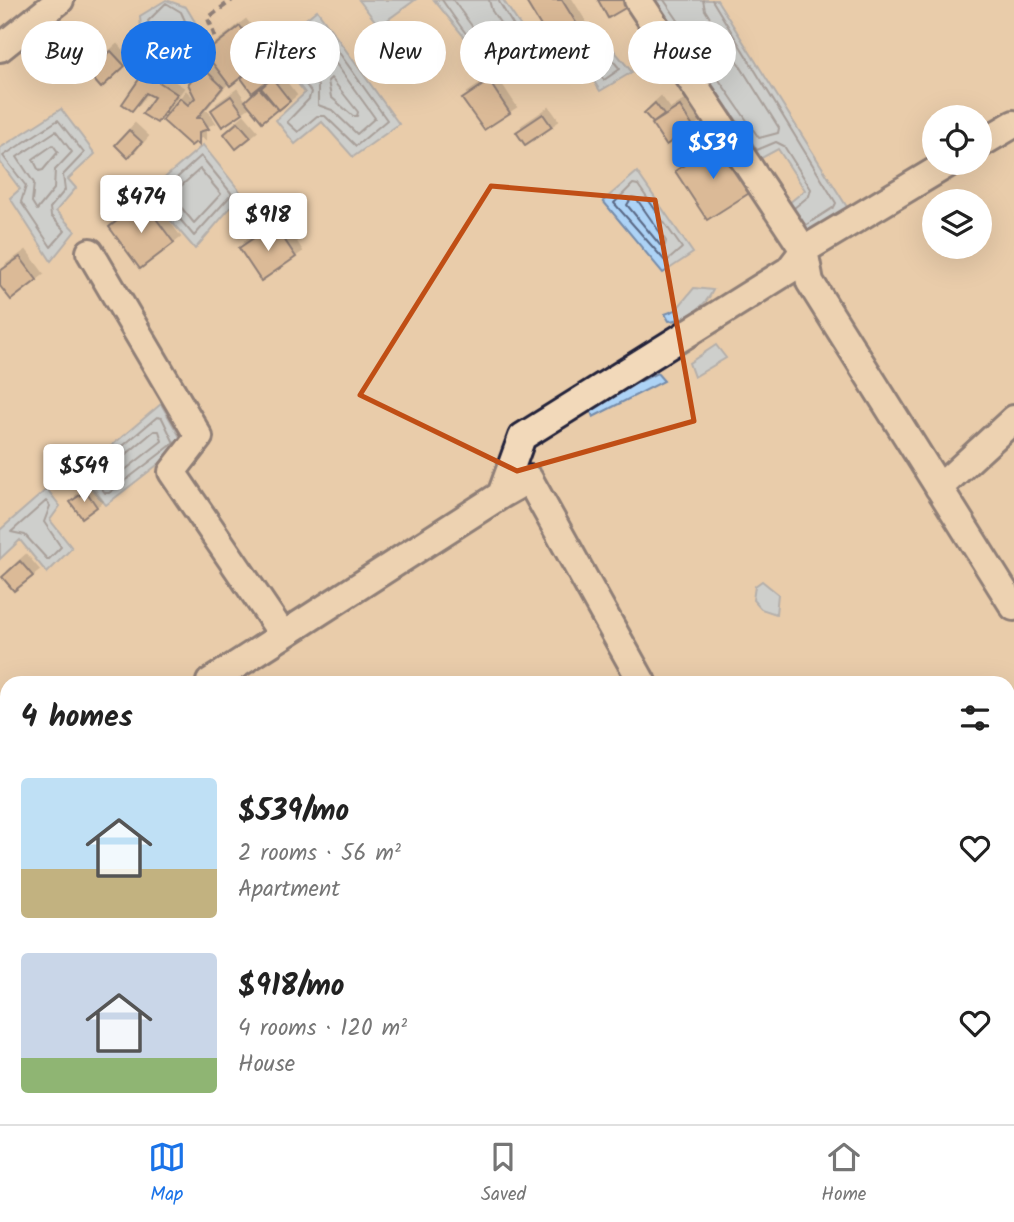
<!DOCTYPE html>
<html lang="en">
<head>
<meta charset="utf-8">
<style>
	:root { --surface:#fff; --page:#f2f2f2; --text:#222; --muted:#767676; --line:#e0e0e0; --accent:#1a73e8 }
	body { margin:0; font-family:Kalam,sans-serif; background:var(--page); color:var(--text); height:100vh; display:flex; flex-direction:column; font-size:26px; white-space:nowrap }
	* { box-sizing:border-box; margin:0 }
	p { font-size:23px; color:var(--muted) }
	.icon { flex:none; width:38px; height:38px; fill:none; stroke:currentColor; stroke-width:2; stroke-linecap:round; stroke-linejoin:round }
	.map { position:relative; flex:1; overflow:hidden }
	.panel { position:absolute; left:0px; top:676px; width:1015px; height:450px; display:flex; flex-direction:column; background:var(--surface); border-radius:21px 21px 0 0; box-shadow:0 7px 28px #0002 }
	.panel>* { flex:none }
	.hud { position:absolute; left:21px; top:21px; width:973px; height:63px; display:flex; gap:14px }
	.buttons { position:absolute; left:922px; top:105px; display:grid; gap:14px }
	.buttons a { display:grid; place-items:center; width:70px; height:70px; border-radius:50%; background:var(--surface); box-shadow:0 7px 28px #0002; font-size:35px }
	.price { position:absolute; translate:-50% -60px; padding:0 16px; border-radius:7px; background:#fff; color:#222; font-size:23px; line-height:46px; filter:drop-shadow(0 2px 4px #0008) }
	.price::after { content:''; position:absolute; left:50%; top:42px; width:21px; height:16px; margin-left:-10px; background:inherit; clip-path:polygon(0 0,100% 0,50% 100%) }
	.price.active { background:var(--accent); color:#fff }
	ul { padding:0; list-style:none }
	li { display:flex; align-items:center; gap:21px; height:175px; padding:0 21px }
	li span { display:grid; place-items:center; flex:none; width:196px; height:140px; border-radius:7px; color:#555 }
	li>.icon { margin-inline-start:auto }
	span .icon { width:84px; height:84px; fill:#fffc; stroke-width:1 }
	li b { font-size:30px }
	h2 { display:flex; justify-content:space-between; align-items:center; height:84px; padding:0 21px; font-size:30px }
	.chip { padding:0 24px; border-radius:32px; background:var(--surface); box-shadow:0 7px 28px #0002; font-size:24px; line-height:63px }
	.chip.active { background:var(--accent); color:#fff }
	.tab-bar { display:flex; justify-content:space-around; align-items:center; height:98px; border-top:2px solid var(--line); background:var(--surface); font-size:19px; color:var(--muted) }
	.tab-bar a { display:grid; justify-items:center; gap:4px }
	.tab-bar .active { color:var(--accent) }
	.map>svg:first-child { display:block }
	.water { fill:#add3f6; stroke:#758cab; stroke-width:2 }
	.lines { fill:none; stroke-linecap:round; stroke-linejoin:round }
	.shore { stroke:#5a6986; stroke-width:2 }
	.building { fill:#caa582; stroke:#22223b; stroke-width:2; filter:url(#shadow) }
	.minor-casing { stroke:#22223b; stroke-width:32 }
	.path { stroke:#22223b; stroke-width:4.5; stroke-dasharray:7 5; stroke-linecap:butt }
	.minor { stroke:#f2d9ba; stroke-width:26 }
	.marked { fill:none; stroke:#c04e15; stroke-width:5; stroke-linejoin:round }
</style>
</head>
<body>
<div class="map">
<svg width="1014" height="1124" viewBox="0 0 1014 1124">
	<defs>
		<filter id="shadow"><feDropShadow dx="6" dy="-6" stdDeviation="0" flood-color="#0004"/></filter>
	</defs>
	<rect width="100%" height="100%" fill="#e9ccaa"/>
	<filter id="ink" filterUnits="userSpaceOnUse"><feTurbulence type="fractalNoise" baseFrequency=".0143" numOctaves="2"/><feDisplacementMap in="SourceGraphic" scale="14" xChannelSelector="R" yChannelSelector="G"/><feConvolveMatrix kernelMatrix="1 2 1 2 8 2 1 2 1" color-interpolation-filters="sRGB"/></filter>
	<g filter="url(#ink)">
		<path class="water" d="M166,0L186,7L195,22L177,51L153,58L141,29L140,16Z
			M359,0H415L379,26Z
			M434,0H503L534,46L528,66L515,77L496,76Z
			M645,0H717L847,207L800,237L778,212L805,190L778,149L756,161Z
			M317,10L399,124L353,157L322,122L295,144L276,120L305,93L270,48Z
			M602,36L632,72L600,91L578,56Z
			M61,109L95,154L68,179L76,188L56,211L75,231L51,261L10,198L20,189L0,162V148Z
			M203,145L242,194L195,249L147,193Z
			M637,172L693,253L663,273L603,201Z
			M694,288L713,290C706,306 687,320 669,321L665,314L676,310Z
			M716,345L726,358L694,377L689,363Z
			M657,373L664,381L593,417L591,412L596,403Z
			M161,404L184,444L106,505L78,474Z
			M47,489L60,506L50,520L72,548L47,573L20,540L0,559V530Z
			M762,581L778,594L776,614L761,609L753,600L755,586Z
			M7,992V1086L0,1078V996Z"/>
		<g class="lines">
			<path class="shore" d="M442,0C455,18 486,67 506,71L522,63L527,48L498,0
				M453,0C463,13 494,61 509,62L518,49L492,11L489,0
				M664,0L759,138L778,133L779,128L705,10L703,0
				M712,0L836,203L834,207L806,225
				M166,3L181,12L186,23L172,44L158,49L148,21Z
				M313,23H318L387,120L356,146L325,116H317L298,132L287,122L309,99L311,92L281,49Z
				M311,35L316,36L375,118L357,134L332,110L318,105V86L294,53Z
				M599,48L603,49L620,69L604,80L588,59Z
				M331,78L358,112L357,116H353L331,97L328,81Z
				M730,111L757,150L776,142L784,146L811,189L809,196L794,208
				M58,120L84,153L63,175L65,190L50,208L51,216L65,231L51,247L21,202L26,186L3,156Z
				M56,131L72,152L55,170L54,189L37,210L32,202L34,183L17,157Z
				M53,145L58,152L43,170L39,171L33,159Z
				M201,156L232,194L194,236L159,194Z
				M200,169L221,194L194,223L171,195Z
				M633,184L638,185L682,248L666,262L614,203Z
				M632,197L636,198L666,241L665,245H660L627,205Z
				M157,417L162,418L174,443L109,493H105L91,473Z
				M154,431H159L162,441L111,481H106L104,473Z
				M46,501L50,506L44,522L61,547L48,560L25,535L11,532Z"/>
		</g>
		<path class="building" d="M525,0H562L583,34L556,51Z
			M598,0H623L627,7L608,18Z
			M240,26L265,59L230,86L205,53Z
			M111,51L125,66L101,88L87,72Z
			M425,55L434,67L426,73L417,61Z
			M265,59L276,74L252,93L241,78Z
			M202,67L223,87L197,118H202L209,129L199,132V145L196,142L191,146L162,120L180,98L188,105L195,98L188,84Z
			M144,72L177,94L157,123L142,114L154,97L146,93L132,111L122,104Z
			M272,78L290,101L279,110L261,88Z
			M489,81L510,113L484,130L462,99Z
			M259,88L278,109L262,122L245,101Z
			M231,96L243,113L222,127L211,110Z
			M655,103L664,115L653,123L644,113Z
			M680,106L693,127L666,145L652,124Z
			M543,114L552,127L525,145L516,132Z
			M238,122L251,137L236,149L224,134Z
			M129,130L142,142L128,158L115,145Z
			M719,142L751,192L707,220L675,171Z
			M143,201L174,243L140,269L109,227Z
			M274,224L296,257L261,281L239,248Z
			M20,257L37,280L11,300L0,286V271Z
			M86,491L97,507L82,518L70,502Z
			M20,561L33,576L14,591L2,577Z"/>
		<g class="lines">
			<defs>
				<path id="minor" d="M638,0L804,250L810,282L1014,607
					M0,48L60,0
					M980,144L1014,124
					M90,252L199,437L172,472L283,635
					M939,488L1014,419
					M501,495L529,479L642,682
					M210,682L501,495L522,437L789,270L804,250L949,163
					M0,820L7,815
					M42,1124L61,1118"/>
			</defs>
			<use href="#minor" class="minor-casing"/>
			<path class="path" d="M215,37L208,18L232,0"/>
			<use href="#minor" class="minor"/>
		</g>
	</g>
	<path d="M0 0H1014V1124H0ZM491,186L655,200L694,421L517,471L360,395Z" fill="#e9ccaa" fill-opacity=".55" fill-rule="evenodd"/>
	<path class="marked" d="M491,186L655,200L694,421L517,471L360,395Z"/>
</svg>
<div class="buttons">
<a><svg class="icon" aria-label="locate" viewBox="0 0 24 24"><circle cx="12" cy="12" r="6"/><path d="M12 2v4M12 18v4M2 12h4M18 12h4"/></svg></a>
<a><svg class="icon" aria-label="layers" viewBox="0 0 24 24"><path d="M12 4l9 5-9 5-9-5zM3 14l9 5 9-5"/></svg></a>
</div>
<b class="price active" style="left:713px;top:181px">$539</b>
<b class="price" style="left:141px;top:235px">$474</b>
<b class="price" style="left:268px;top:253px">$918</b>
<b class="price" style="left:84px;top:504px">$549</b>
<div class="hud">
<a class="chip">Buy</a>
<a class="chip active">Rent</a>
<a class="chip">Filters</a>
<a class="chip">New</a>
<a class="chip">Apartment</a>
<a class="chip">House</a>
</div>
<section class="panel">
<h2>4 homes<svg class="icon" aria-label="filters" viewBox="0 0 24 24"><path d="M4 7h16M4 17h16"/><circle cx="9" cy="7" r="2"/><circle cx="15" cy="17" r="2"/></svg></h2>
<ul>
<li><span style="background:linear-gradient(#bfe0f5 65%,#c2b280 0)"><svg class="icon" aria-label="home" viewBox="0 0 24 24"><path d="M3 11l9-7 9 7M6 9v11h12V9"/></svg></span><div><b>$539/mo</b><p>2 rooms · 56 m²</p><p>Apartment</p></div><svg class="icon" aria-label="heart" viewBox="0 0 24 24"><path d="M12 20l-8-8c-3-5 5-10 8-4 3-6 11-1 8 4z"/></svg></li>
<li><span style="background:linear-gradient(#c9d6e8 75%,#8fb573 0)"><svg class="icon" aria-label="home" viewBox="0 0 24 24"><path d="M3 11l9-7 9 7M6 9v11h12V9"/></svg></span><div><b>$918/mo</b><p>4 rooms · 120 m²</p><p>House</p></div><svg class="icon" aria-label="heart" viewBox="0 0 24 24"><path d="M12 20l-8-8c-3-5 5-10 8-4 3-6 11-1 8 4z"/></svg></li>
</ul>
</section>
</div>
<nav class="tab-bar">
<a class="active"><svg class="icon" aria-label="map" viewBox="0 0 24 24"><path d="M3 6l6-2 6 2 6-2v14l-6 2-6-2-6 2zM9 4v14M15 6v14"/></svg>Map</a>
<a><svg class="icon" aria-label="saved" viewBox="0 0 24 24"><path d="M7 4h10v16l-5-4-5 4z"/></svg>Saved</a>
<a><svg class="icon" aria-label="home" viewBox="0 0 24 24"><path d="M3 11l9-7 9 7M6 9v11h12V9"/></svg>Home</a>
</nav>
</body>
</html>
